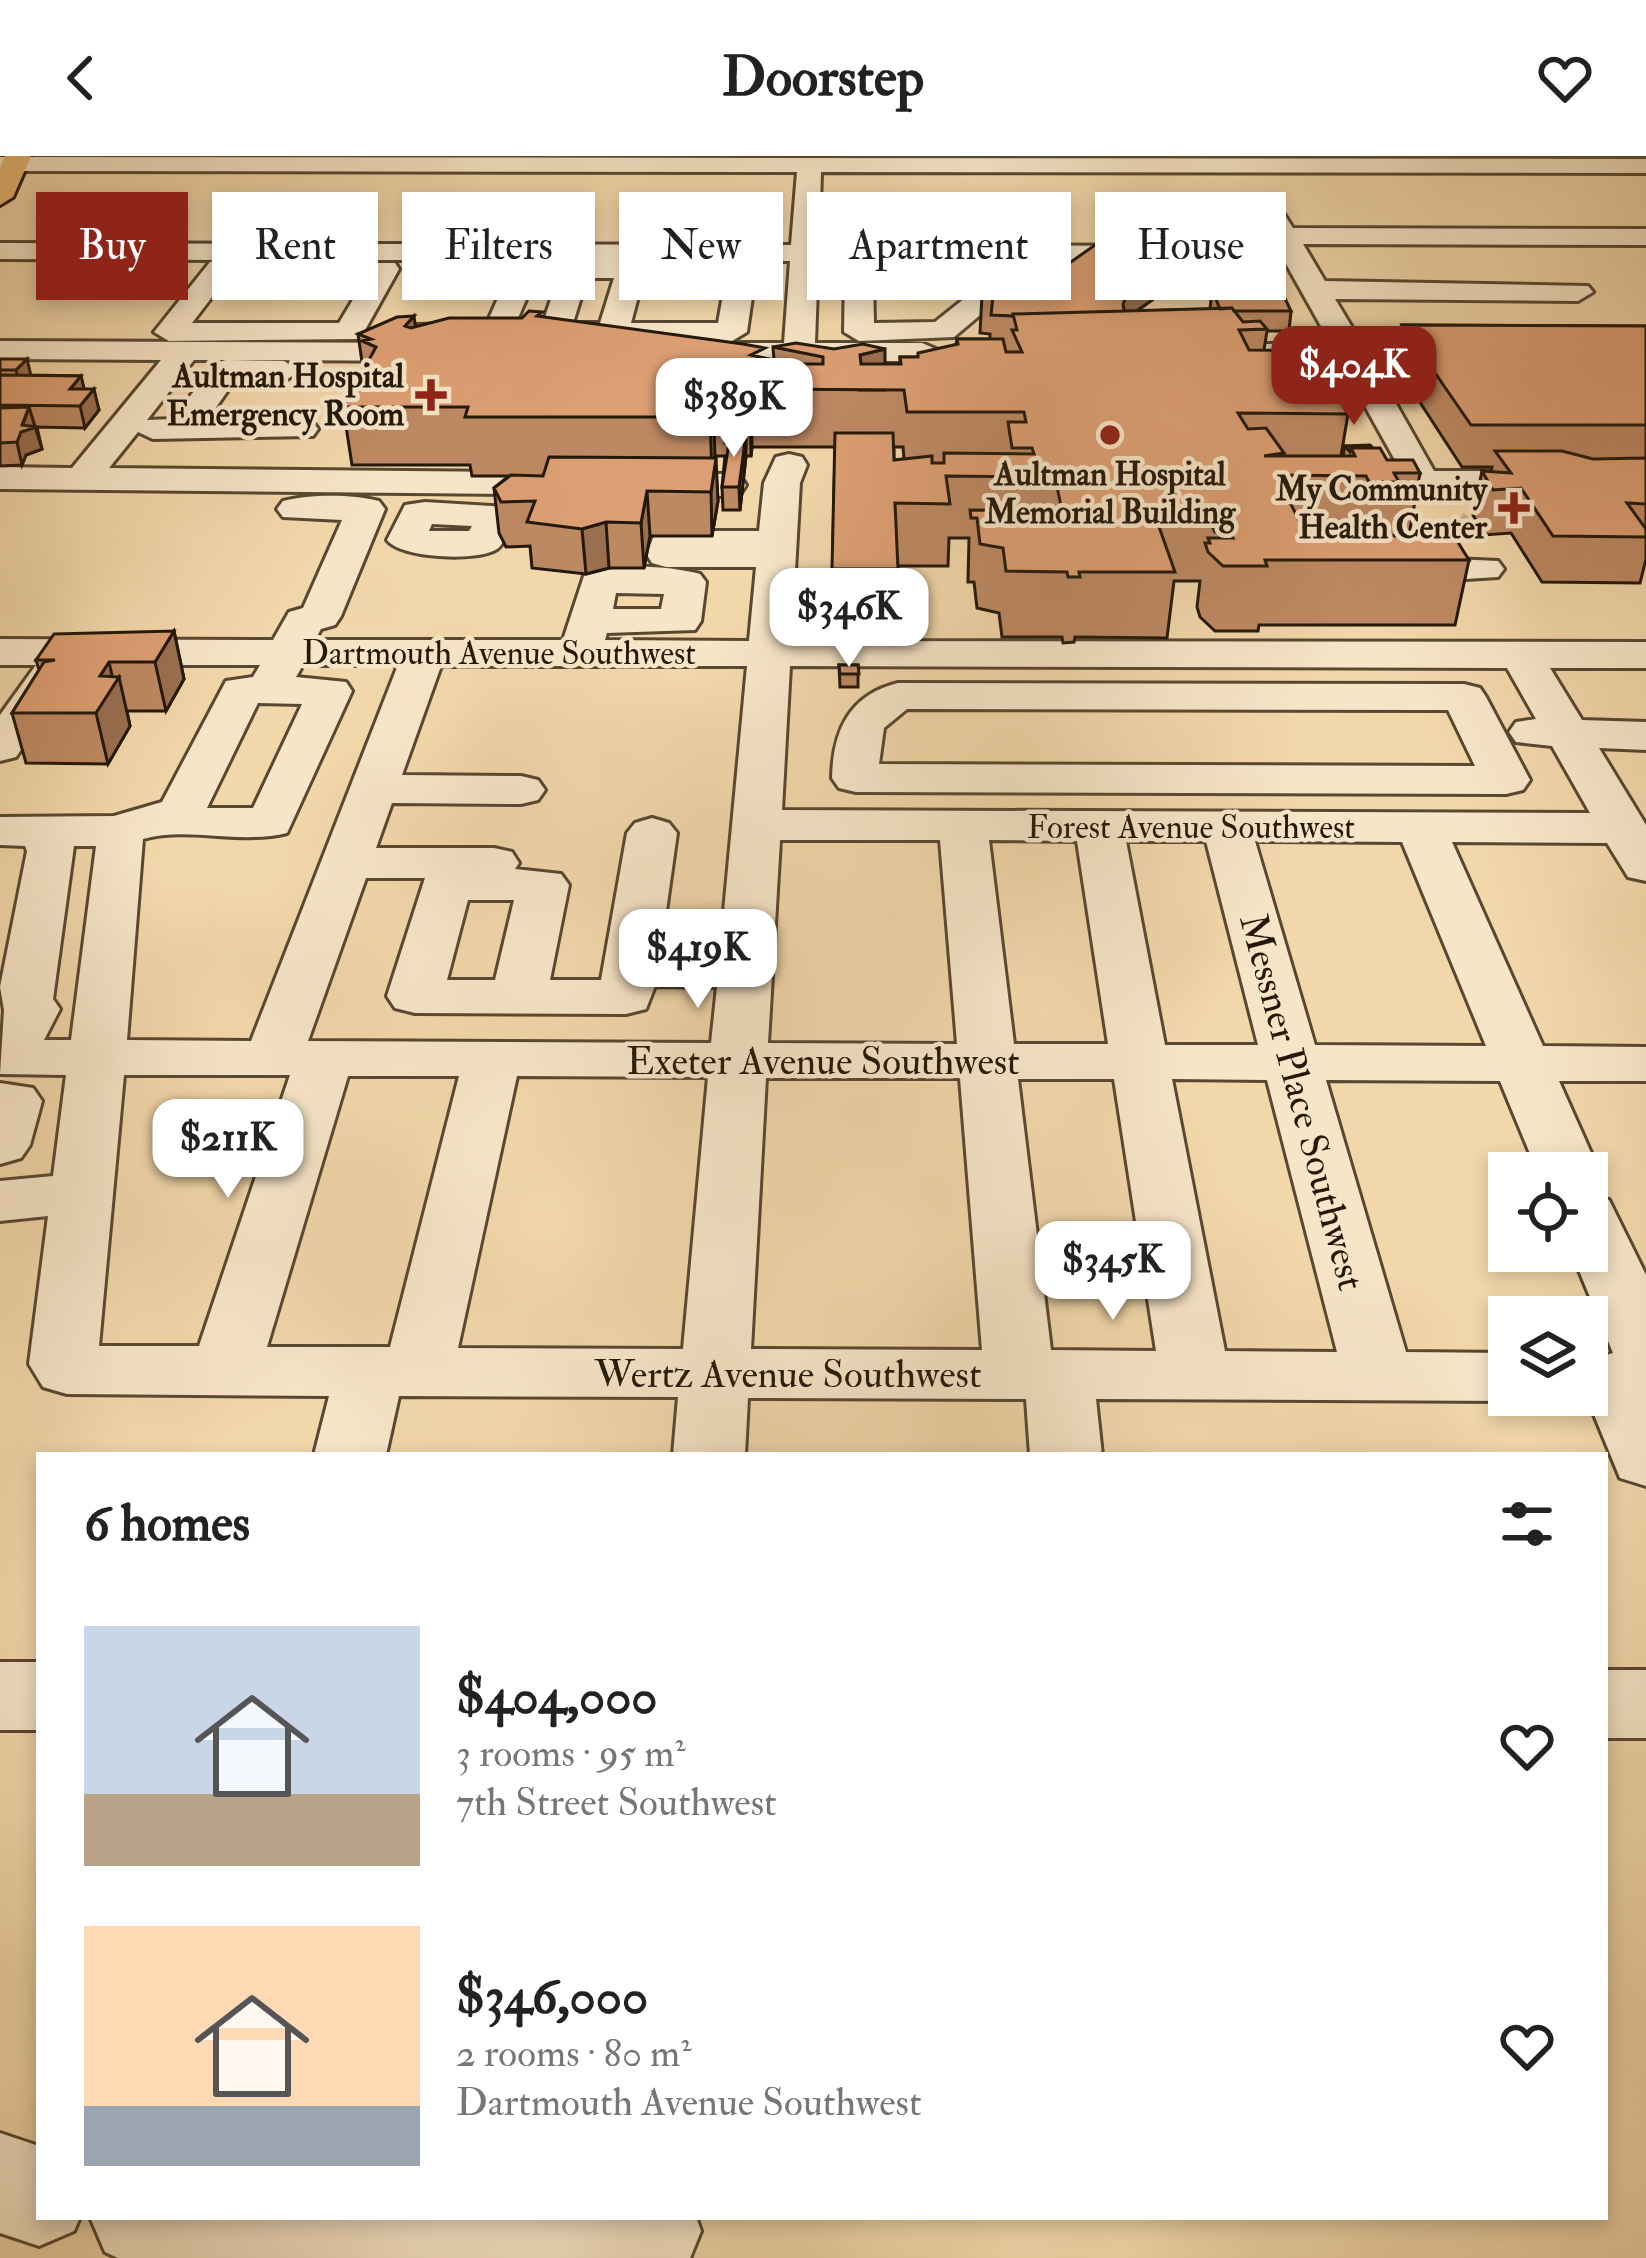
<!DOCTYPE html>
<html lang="en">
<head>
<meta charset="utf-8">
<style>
	:root { --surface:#fff; --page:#f6f6f6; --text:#222; --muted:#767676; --accent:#8f2418 }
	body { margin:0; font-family:"IM FELL Double Pica",serif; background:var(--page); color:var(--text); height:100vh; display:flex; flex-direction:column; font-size:45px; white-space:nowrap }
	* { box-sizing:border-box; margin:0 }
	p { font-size:39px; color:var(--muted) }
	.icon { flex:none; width:66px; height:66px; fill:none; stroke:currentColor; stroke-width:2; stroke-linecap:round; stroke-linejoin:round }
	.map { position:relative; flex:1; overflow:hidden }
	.side { position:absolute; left:36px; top:1296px; width:1572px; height:768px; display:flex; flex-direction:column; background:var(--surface); border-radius:0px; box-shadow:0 6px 18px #0003 }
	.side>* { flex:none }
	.banner { position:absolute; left:36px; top:36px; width:1575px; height:108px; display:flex; gap:24px }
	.fabs { position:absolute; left:1488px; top:996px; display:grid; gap:24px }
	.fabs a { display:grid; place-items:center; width:120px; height:120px; border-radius:0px; background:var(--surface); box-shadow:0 6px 18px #0003; font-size:60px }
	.price { position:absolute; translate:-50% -102px; padding:0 27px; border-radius:24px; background:#fff; color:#222; font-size:39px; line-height:78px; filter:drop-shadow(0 3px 6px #0008) }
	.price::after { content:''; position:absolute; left:50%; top:72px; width:36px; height:27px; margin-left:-18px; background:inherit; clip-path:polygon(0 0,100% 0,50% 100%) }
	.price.selected { background:var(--accent); color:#fff }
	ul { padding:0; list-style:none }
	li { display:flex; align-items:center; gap:36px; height:300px; padding:0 48px }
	li span { display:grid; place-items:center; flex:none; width:336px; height:240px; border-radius:0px; color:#555 }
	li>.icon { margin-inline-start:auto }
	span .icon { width:144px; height:144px; fill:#fffc; stroke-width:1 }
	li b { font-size:51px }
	h2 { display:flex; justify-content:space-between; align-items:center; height:144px; padding:0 48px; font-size:51px }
	.chip { padding:0 42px; border-radius:0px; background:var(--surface); box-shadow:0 6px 18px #0003; font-size:42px; line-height:108px }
	.chip.selected { background:var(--accent); color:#fff }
	header { display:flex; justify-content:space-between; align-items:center; height:156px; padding:0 48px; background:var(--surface); font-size:54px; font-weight:800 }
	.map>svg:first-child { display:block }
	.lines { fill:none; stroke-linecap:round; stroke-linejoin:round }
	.minor-tunnel { stroke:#c9b18a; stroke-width:34; stroke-dasharray:34 18; stroke-linecap:butt }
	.minor-casing { stroke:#584831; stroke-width:6 }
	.major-casing { stroke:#241909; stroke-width:6 }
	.minor { fill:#f7e5c8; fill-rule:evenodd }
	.major { fill:#e9bc75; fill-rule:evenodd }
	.wall { fill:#bd8963; stroke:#241909; stroke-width:3; fill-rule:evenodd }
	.shaded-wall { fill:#9a6f50; stroke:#241909; stroke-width:3 }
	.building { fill:#dc9f73; stroke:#241909; stroke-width:3 }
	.poi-dot { fill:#8f2418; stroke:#f7e5c8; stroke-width:4.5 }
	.labels { text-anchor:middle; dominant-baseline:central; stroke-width:9; stroke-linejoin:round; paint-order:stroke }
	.far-poi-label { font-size:33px; font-weight:bold; fill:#241909; stroke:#f7e5c8; text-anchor:end }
	.far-street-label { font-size:33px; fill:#241909; stroke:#f7e5c8 }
	.street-label { font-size:39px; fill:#241909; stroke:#f7e5c8 }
</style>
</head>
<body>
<header><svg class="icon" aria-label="back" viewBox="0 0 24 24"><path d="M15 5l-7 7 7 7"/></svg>Doorstep<svg class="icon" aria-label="heart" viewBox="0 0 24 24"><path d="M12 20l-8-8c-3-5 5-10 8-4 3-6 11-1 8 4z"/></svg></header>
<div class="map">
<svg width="1646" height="2102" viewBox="0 0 1646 2102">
	<rect width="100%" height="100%" fill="#f2d7aa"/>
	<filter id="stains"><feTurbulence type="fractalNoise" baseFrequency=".00167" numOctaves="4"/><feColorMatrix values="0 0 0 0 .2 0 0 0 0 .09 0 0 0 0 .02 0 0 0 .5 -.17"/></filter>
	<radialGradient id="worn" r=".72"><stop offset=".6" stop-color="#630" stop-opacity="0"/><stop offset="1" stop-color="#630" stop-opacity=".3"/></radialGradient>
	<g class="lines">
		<path class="minor-tunnel" d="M1452,369L1457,374"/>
		<defs>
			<path id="minor" d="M0,1L1646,3V17L821,16L819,89L1276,90L1262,64L1275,56L1284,58L1293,72L1646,73V89L1303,88L1325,125L1588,130L1593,136L1578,145L1335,143L1362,188L1646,189V207H1373L1434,315H1646V337L1412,334L1407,326L1410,322L1400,313L1341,207L1240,206L1224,197L1240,188H1331L1285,106H1011L1027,117L1023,123L954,181L859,185L844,176L845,113L856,105H818L815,187H922L947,198L953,213L948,220C906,236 776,293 783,205H680L664,196L680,187H784L790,105H744L756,113L747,176L732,185L544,183L540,176L561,113L574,105H525L539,113L509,183L427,185L416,183L412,176L416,169L487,167L507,122L460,119L456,113L460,107L511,104H270L282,112L278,118L228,120L192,167H339L375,107H395L399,113L360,183L169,185L154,176L210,106L219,104L0,103V87L791,89L797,16L0,15ZM587,122H614L600,167H573ZM643,122H726L718,167H631ZM873,122H990L935,166L874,167ZM814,205H915L920,208C890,219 844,246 813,226Z
				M0,185L449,187L465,196L449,205L229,204L284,205L300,215L284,225L235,224L208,263H301L313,266L318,273L313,280L153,283L138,276L109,312L728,318L741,321L746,329L741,337L728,340L0,333V311L72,312L161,204L0,203ZM194,204H226L215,207L173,263L147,264Z
				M789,298L802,301L807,309L800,327L791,485L1646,486V512H1550L1582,564L1646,566V594L1599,592L1646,669V725L1628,721L1607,687L1452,686L1543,890L1646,891V925H1559L1600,1017L1591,1031L1587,1032V1017H1538L1500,925L1326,924L1406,1196L1509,1197V1239H1531L1509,1245L1096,1243L1102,1299H1030L1026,1243L748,1242L745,1299H673L678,1241L399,1240L386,1299H314L329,1240L67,1238L43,1231L29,1208L48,1060L0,1065V1025L53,1020L66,919L0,918L4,854L0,831L27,695L25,690L0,689V661L114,660L162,646L226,525L253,521L260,509H79L16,601L0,605V559L36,509H0V483L273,484L289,456L303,452L342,364L283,361L277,353L283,345C311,338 351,338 379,345L385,353L341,460L335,469L321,473L315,484H563L585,417C618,408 667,409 700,418L706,426L701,465L695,474L607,477L605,484L749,485L756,411H666L652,407L647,399L654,379L668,375H759L764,327L776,301ZM616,437L664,438L661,453H613ZM303,509H398L251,885L127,884L143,683C187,670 239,689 287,677L352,535L346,526L296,521ZM441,510H747L720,798H660L677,677L669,667L652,662L635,667L627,677L601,824H550L569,729L561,718L515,713L519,707L512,696L494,692H376L392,647L521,648L538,644L545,634L538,624L521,620L402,619ZM790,510L1507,512L1536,563L1516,566L1509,576L1516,586L1552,590L1590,657L782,654ZM258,547L302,548L253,652H207ZM780,684H940L957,888L768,887ZM989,684L1077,685L1108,888H1014ZM1126,685H1206L1258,889H1165ZM1255,685L1402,686L1486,890L1315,889ZM74,690H96L71,884H44L60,853L53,843ZM366,722H425L387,840L395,852L415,857L626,858L646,853L655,830L717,831L711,887L308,885ZM468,744H514L495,824H447ZM124,919H290L199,1190H99ZM348,920H459L390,1191H267ZM517,920L708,921L683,1193L458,1192ZM766,922H960L982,1194L751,1193ZM1018,923H1114L1156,1195L1051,1194ZM1172,923L1267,924L1337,1196L1225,1195Z
				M425,346L508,351L514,359C510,370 506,386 497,393C478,406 400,402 387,384L405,349ZM432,368L472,370L469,375H429Z
				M1409,401L1498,405L1504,413L1498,421L1434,425L1429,435H1391L1385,427L1391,418L1389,413L1395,405Z
				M898,527L1464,528L1480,532L1486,541L1530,624L1523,634L1506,638L856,636L839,632L832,622C833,575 849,539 898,527ZM907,553L1448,554L1475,610L879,608L884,572Z
				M0,927L33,932L42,945L30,989L21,1002L0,1008Z
				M1587,1038L1609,1044L1646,1119V1330L1620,1322L1586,1239L1590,1204L1613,1197L1571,1095H1587Z
				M0,1506H39V1574H0Z
				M1605,1514H1646V1582H1605Z
				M0,1977L39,1990V2061H80L74,2075L39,2090L0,2077Z
				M90,2061H696L701,2075L690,2102H118L105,2096Z"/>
			<path id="major" d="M5,0H31L13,41L0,49V12Z"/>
		</defs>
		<use href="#minor" class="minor-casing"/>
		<use href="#major" class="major-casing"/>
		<use href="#minor" class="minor"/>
		<use href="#major" class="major"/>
	</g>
	<path class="wall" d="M1162,102L1159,139L1137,155L1210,153L1212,134L1291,155L1289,175H1267L1264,194L1340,210L1335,236L1348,258L1341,300H1343L1345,290L1420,317L1409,379L1389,380L1469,404L1455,469H1259L1258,475H1215L1200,461L1197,451L1200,425H1174L1167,482L1075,481L1074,486L1063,487L1062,481H1002L999,457L977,452L974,426H968L969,382H949L948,410H898L896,478H831L835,291H752L751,300H746L740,354H723L722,331L725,300H715L718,345L712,380H650L644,412H609L586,418L532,412L530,390L506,391L499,377L494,332L509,320H472L470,309H352L343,251L363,213L358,178L416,171L542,161L774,204L773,191L885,208H900V201H918L956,189L957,183H990V178L980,177L982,139L1047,135ZM894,291H903L904,303L894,304Z
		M1402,169L1646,170V403L1640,427L1542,426L1511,377L1484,379L1473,359L1482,315L1491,316L1492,311H1462L1395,208Z
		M0,203L31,219L81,220L84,233L99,254L85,272L37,271L42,293L26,299L22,309L0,310Z
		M174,475L184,523L166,555H127L130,570L108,608L26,607L12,557L39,514L36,504Z
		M839,509H858V531H840Z"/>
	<path class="shaded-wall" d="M1162,102L1159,139L1131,159L1127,168L1123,148L1135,121Z
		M414,160L421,214L405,170Z
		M885,193V234H859L860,199Z
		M27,203L32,224L21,235L16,214Z
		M81,220L86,241L70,233Z
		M94,233L99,254L85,272L80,250Z
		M751,233L752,291L751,300L750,242Z
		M713,242L715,300L712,320L710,261Z
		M29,251L42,293L26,299L22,309L17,286Z
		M746,278V300L740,354L739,331Z
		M716,302L718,345L712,380L711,336Z
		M647,335L650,380L644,412L641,367Z
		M606,366L609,412L586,418L582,373Z
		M174,475L184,523L166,555L155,506Z
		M109,506L114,528L119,521L130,570L108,608L96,557L100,520Z"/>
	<path class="building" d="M1095,89L1162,102L1135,121L1123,148L1124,155L1013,158V162V160L991,159L993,140L982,139L984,131L1047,135L1068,108Z
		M1212,134H1281L1291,155H1234L1232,152L1220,153Z
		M1232,152L1243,166L1260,165L1267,173L1239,174L1249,194L1325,195L1340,210L1321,211L1348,258L1238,257L1248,273L1266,272L1284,297L1264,300H1355L1351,292H1380L1387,304H1413L1420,317H1394L1399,326H1369L1366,320L1276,319L1304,374L1310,380H1454L1469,404H1265L1267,410H1223L1208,396L1205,387H1210L1208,382H1233L1230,377L1215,376L1208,362H1132L1157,365L1175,416H1079L1080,421H1068L1067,416L1006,415L1003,392L980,388L977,362H971L970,354L1062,355L1055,321L946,320L950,348L895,347L898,413H832L835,277H893L894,304L932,300V307H944V297L1034,298L1032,292H1012L1008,266H1026L1024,256H907L904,234L751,233L750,242H713L710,261H465L468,251H343L376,191L362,185L371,183L358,178L397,161L414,160L405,170L411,172L449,162H522L529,155L542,156L537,160L743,188L765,192L751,199L791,208H823V201L773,191L796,187L834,193L863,188L885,193L860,199L861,208H901L900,201H918V197L958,188L957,183H1003L1006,196H1022L1012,174H1017L1013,158Z
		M1402,169L1646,170V269H1471Z
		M0,203H27L16,214H0Z
		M0,219L81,220L70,233H94L80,250L0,249Z
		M29,251L22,269L37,271L21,276L17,286L0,287V252Z
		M726,278H746L739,331H722L729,287H725Z
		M1370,289L1373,292H1351L1350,296L1345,290Z
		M1495,295H1562L1593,303L1646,302V348L1627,347L1646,373V381L1553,380L1521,332L1493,334L1482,315L1511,317Z
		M549,301L716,302L711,336L647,335L641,367L606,366L582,373L527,366L535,345L501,346L494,332L511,319L543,320Z
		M174,475L155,506H109L100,520L119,521L96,557H12L44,506L55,504H36L54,478Z
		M839,509H858L859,518H840Z"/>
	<g class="poi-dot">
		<path d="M425 221h12v12h12v12h-12v12h-12v-12h-12v-12h12z"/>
		<circle cx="1110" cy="279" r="12"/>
		<path d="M1508 334h12v12h12v12h-12v12h-12v-12h-12v-12h12z"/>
	</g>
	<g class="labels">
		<g class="far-poi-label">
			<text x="404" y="220">Aultman Hospital<tspan x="404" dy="38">Emergency Room</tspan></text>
			<text x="1110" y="318" text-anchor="middle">Aultman Hospital<tspan x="1110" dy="38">Memorial Building</tspan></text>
			<text x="1487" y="333">My Community<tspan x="1487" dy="38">Health Center</tspan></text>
		</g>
		<g class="far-street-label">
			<text x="499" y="497">Dartmouth Avenue Southwest</text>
			<text x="1191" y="671">Forest Avenue Southwest</text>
		</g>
		<g class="street-label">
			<text x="823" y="905">Exeter Avenue Southwest</text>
			<text transform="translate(1302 946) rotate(75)">Messner Place Southwest</text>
			<text x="788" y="1218">Wertz Avenue Southwest</text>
		</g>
	</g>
	<rect width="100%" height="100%" filter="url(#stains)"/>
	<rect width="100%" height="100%" fill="url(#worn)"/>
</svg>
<div class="fabs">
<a><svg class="icon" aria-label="locate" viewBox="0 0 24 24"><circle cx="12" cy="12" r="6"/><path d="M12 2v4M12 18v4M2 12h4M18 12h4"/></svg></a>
<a><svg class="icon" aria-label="layers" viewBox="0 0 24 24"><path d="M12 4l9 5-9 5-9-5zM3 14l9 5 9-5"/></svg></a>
</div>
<b class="price selected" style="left:1354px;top:272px">$404K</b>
<b class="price" style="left:734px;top:304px">$389K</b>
<b class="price" style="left:849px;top:514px">$346K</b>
<b class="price" style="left:698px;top:855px">$419K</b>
<b class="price" style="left:228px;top:1045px">$211K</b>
<b class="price" style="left:1113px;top:1167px">$345K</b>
<div class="banner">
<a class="chip selected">Buy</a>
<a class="chip">Rent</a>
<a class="chip">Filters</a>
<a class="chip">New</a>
<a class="chip">Apartment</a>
<a class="chip">House</a>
</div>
<section class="side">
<h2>6 homes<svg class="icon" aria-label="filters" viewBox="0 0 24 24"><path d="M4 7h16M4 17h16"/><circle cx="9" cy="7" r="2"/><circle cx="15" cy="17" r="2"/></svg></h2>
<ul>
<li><span style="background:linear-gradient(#c9d6e8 70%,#b9a48a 0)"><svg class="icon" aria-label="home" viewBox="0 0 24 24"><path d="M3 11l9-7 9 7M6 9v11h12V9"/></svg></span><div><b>$404,000</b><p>3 rooms · 95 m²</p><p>7th Street Southwest</p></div><svg class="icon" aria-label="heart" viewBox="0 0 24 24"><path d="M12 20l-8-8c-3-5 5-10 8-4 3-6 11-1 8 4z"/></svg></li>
<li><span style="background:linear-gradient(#ffd9b3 75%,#9aa5b1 0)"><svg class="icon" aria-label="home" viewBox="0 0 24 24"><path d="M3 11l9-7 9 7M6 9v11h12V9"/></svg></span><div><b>$346,000</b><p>2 rooms · 80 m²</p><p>Dartmouth Avenue Southwest</p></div><svg class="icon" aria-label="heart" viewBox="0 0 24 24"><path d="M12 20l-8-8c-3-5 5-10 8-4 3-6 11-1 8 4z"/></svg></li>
</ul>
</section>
</div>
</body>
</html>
